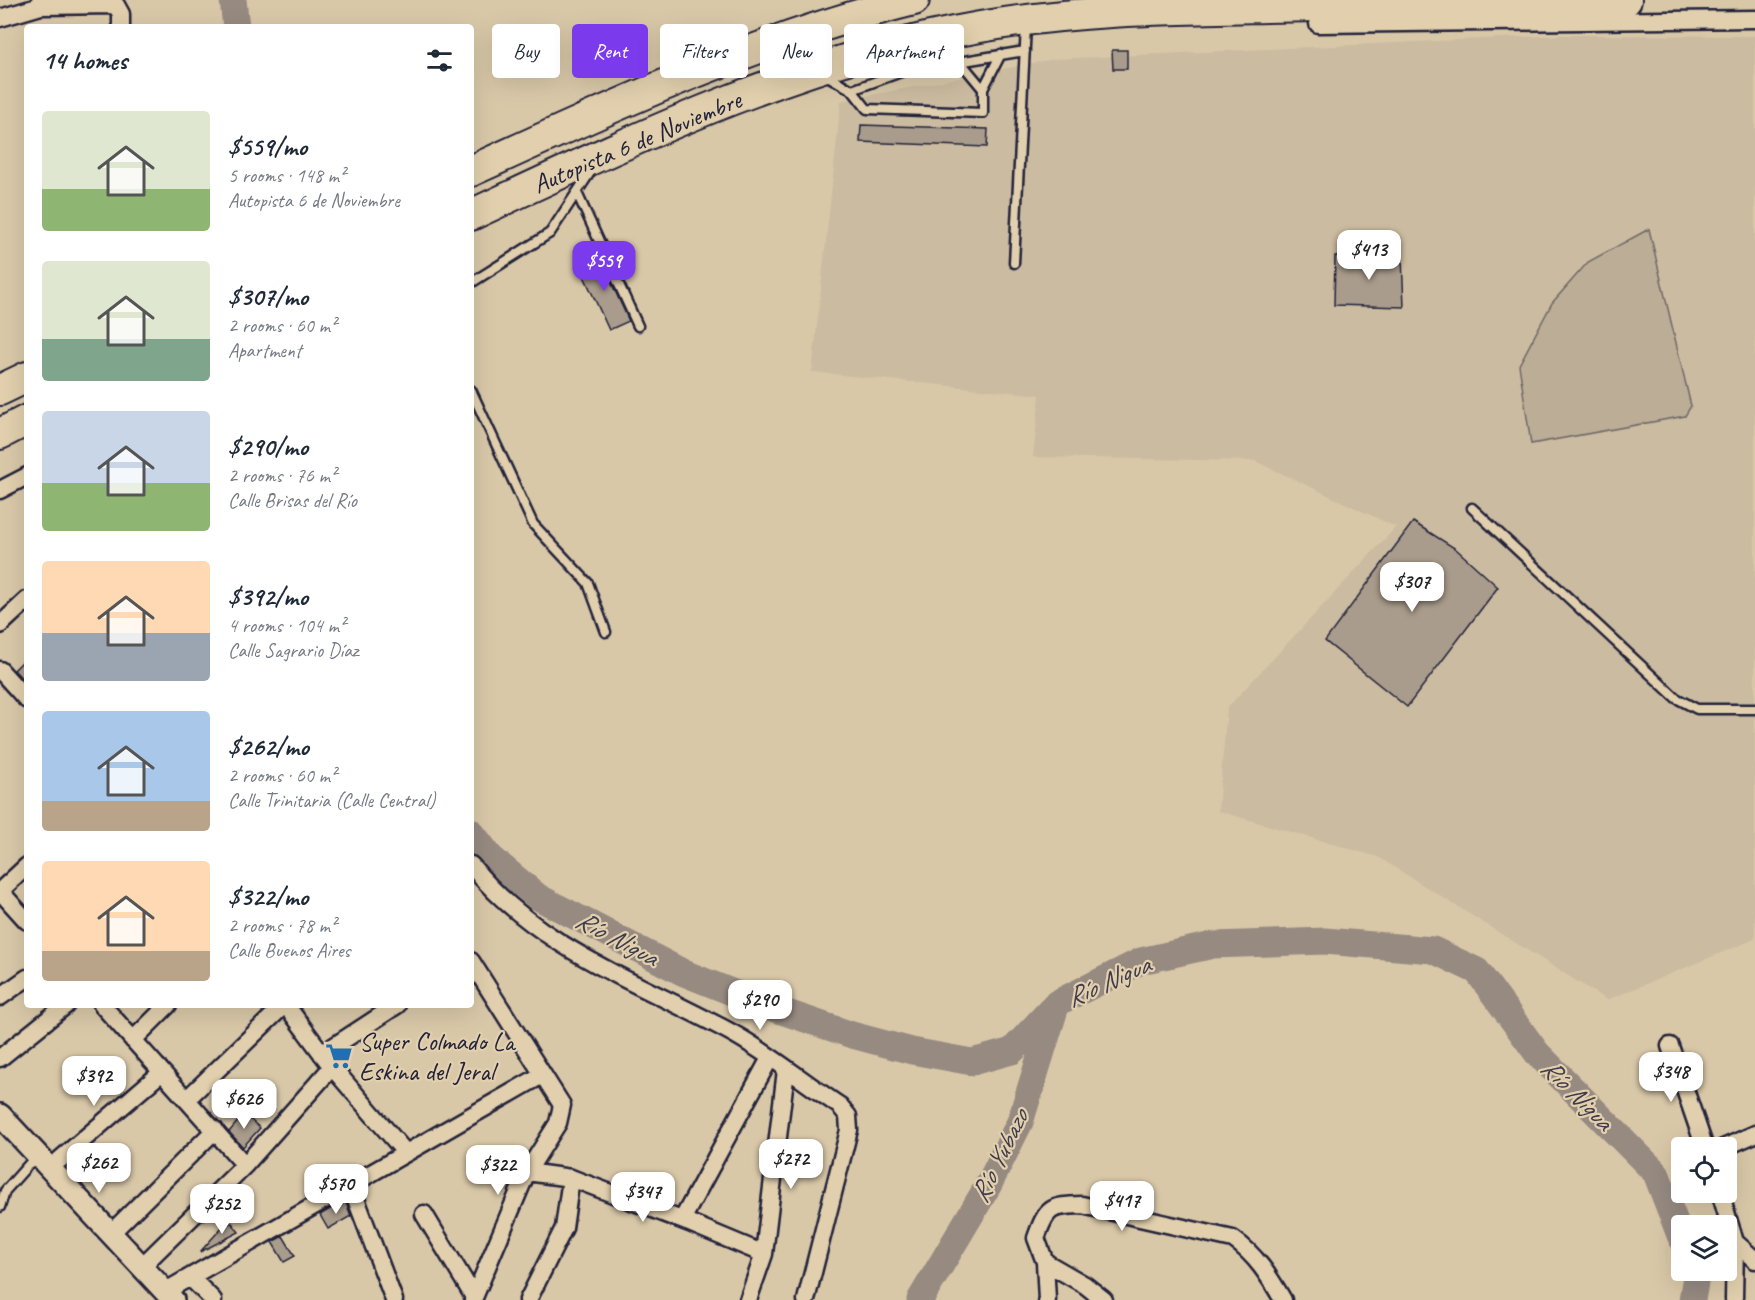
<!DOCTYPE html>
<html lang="en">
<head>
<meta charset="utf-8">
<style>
	:root { --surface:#fff; --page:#f6f6f7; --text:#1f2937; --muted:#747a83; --accent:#7c3aed }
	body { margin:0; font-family:Caveat,sans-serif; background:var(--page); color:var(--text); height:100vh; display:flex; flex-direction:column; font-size:22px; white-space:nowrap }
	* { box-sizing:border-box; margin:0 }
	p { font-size:20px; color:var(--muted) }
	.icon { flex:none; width:33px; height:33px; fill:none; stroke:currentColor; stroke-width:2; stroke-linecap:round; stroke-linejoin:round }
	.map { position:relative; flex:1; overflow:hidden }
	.drawer { position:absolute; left:24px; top:24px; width:450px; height:984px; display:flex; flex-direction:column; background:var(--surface); border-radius:6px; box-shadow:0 6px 24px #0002 }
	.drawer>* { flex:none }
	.guide { position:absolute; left:492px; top:24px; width:570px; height:54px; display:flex; gap:12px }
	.controls { position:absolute; left:1671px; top:1137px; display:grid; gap:12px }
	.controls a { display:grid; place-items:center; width:66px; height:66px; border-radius:6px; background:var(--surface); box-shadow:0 6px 24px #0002; font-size:30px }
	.price { position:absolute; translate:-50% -51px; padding:0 14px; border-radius:12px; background:#fff; color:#222; font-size:20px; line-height:39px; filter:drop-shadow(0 2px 3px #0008) }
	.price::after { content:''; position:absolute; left:50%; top:36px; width:18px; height:14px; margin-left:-9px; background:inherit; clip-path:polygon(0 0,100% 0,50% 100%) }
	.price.on { background:var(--accent); color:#fff }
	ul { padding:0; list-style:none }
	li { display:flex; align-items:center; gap:18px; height:150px; padding:0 18px }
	li span { display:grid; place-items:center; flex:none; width:168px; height:120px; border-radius:6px; color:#555 }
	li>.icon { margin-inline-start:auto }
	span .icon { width:72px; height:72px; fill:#fffc; stroke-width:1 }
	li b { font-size:26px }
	h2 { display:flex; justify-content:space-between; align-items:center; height:72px; padding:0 18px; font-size:26px }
	.pill { padding:0 21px; border-radius:6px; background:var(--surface); box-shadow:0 6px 24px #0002; font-size:21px; line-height:54px }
	.pill.on { background:var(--accent); color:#fff }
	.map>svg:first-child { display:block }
	.built { fill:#cbbba0 }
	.green { fill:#bbad96; stroke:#6e6868; stroke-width:1.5 }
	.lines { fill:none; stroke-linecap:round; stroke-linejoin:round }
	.river { stroke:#968a81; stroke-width:27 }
	.building { fill:#a99c8c; stroke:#22223b; stroke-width:1.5 }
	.service-casing { stroke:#22223b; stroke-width:13 }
	.minor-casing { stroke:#22223b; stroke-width:21 }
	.tertiary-casing { stroke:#22223b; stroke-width:26 }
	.motorway-casing { stroke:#22223b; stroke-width:34 }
	.service { stroke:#e1cfad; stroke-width:8 }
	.minor { stroke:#e1cfad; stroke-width:16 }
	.tertiary { stroke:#e1cfad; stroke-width:21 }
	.motorway { stroke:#e1cfad; stroke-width:30 }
	.labels { text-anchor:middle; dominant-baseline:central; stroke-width:4.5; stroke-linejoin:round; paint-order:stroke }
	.street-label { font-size:26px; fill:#22223b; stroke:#e1cfad }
	.poi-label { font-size:26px; fill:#22223b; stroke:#e1cfad; text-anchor:start }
	.water-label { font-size:27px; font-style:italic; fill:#3f3c4c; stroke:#e1cfad }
</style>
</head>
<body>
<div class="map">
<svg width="1755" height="1300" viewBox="0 0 1755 1300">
	<rect width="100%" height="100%" fill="#d9c8a8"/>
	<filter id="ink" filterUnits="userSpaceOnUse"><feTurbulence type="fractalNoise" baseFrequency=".0167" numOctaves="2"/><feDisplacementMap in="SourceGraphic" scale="12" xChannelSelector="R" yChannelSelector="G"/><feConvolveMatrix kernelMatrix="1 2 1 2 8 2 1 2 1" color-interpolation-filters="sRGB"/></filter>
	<g filter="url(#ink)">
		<path class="built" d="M1564,35L1755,36V939L1607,1000L1378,857L1218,811L1227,708L1396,527L1255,461L1033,457L1040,395L812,372L841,101L1054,59Z"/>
		<path class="green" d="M1649,229L1691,406L1685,416L1531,444L1519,365L1552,303L1588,262Z"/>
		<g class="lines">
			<path class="river" d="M233,0L236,27
				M471,832L491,858L538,897L684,973L764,1005L852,1035L912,1051L972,1062L1012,1051L1057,1003L1141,961L1213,945L1325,941L1433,950L1477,971L1537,1053L1656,1173L1682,1240
				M920,1300L989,1184L1020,1122L1055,1009
				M1692,1300L1696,1277L1693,1270"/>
		</g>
		<path class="building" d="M1112,50H1127V69H1113Z
			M861,125L988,129L987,147L860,142Z
			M598,254L629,321L609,330L578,263Z
			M1335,256L1402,257L1404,307L1334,305Z
			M1413,522L1456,549L1498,587L1407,707L1325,641Z
			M27,657V684L14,670Z
			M244,1114L260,1128L243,1147L229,1132Z
			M345,1200L351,1216L328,1229L320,1215Z
			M232,1223L239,1232L200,1252L225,1224Z
			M283,1236L295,1256L284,1262L272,1242Z"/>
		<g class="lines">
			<defs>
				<path id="service" d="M826,75L852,90L867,109L983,113V89L959,60
					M983,89L1001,54
					M852,90L904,71L1025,51
					M577,193L638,326
					M1014,263L1026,26
					M471,283L550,233L591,171
					M471,390L533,524L588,583L606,632
					M1472,508L1676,698L1697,709H1755
					M0,1207L5,1191L37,1155"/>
				<path id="minor" d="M41,6L116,5L121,14V27
					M0,18L41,6L40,0
					M1318,24L1755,19
					M0,490L27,476
					M0,625L27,600
					M0,670L27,700
					M471,865C539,950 641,983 734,1034C771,1055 805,1083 840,1106L848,1116L849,1130L806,1300
					M0,891L27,921
					M0,891L27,866
					M471,961L562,1105L558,1123L527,1172L473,1300
					M0,997L27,978
					M102,1005L245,1165
					M286,1005L332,1067L405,1152
					M133,1040L168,1005
					M1670,1046L1705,1148
					M322,1054L397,1005
					M0,1058L66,1005
					M187,1099L284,1005
					M1723,1148L1755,1134
					M49,1169L162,1072
					M527,1172L571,1178L692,1224L764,1254
					M350,1183L394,1300
					M1720,1192L1735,1242L1755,1260
					M424,1214L474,1297
					M682,1220L770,1058
					M110,1234L215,1130
					M1045,1262L1085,1285L1104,1300
					M141,1267L245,1165L332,1067
					M190,1277L213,1300
					M164,1292L542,1075
					M528,1300L564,1228L571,1178
					M748,1300L764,1254L786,1070
					M1047,1300L1045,1262L1036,1238C1047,1207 1050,1206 1082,1205L1233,1239C1256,1255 1269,1276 1283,1300
					M1734,1300L1735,1242"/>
				<path id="tertiary" d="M0,1115L173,1300"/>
				<path id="motorway" d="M471,171C615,105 759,38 914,0
					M471,215C634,139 802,58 980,27C1075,10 1171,9 1267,7C1386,4 1506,2 1626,0
					M0,390L27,377
					M0,434L27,420"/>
			</defs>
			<use href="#service" class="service-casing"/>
			<use href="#minor" class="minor-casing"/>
			<use href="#tertiary" class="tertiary-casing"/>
			<use href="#motorway" class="motorway-casing"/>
			<use href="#service" class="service"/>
			<use href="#minor" class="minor"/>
			<use href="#tertiary" class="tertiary"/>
			<use href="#motorway" class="motorway"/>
		</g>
	</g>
	<defs>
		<symbol id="supermarket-bare" viewBox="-9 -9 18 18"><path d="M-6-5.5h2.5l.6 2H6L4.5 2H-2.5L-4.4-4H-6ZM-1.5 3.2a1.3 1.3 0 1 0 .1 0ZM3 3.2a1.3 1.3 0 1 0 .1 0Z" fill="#1f6fb2" stroke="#e1cfad" stroke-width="2.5" paint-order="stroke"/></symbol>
	</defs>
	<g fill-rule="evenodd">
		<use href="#supermarket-bare" x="320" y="1037" width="38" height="38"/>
	</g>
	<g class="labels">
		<g class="street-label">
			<text transform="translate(637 142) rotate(-23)">Autopista 6 de Noviembre</text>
		</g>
		<g class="poi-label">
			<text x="359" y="1041">Super Colmado La<tspan x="359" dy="30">Eskina del Jeral</tspan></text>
		</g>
		<g class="water-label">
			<text transform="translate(617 938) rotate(28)">Río Nigua</text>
			<text transform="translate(1108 981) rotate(-24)">Río Nigua</text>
			<text transform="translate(1577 1094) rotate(45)">Río Nigua</text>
			<text transform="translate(999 1156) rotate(-64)">Río Yubazo</text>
		</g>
	</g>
</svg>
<div class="controls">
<a><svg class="icon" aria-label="locate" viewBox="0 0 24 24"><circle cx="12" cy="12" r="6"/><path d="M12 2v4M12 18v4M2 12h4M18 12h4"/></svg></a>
<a><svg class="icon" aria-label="layers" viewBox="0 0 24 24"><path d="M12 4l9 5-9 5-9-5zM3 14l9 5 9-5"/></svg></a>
</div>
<b class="price" style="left:1369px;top:281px">$413</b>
<b class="price on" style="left:604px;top:292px">$559</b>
<b class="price" style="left:1412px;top:613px">$307</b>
<b class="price" style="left:760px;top:1031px">$290</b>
<b class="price" style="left:1671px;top:1103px">$348</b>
<b class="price" style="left:94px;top:1107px">$392</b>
<b class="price" style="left:244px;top:1130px">$626</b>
<b class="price" style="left:791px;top:1190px">$272</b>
<b class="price" style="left:99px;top:1194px">$262</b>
<b class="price" style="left:498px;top:1196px">$322</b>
<b class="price" style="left:336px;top:1215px">$570</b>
<b class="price" style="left:643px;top:1223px">$347</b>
<b class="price" style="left:1122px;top:1232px">$417</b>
<b class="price" style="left:222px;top:1235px">$252</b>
<div class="guide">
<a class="pill">Buy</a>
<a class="pill on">Rent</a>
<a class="pill">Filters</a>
<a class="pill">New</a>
<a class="pill">Apartment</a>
</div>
<section class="drawer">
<h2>14 homes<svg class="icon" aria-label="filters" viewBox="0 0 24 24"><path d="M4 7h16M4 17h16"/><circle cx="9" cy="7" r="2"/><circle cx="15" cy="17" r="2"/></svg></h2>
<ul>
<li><span style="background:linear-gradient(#dfe7d0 65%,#8fb573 0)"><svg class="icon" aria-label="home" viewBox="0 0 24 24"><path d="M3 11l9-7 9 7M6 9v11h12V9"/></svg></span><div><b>$559/mo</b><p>5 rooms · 148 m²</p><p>Autopista 6 de Noviembre</p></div></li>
<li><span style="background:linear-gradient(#dfe7d0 65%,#7fa58c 0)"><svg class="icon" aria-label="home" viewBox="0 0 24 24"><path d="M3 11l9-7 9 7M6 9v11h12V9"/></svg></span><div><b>$307/mo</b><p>2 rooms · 60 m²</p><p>Apartment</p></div></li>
<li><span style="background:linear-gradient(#c9d6e8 60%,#8fb573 0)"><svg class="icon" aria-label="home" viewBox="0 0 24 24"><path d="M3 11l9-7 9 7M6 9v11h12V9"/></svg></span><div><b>$290/mo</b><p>2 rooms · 76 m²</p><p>Calle Brisas del Río</p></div></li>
<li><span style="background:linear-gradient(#ffd9b3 60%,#9aa5b1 0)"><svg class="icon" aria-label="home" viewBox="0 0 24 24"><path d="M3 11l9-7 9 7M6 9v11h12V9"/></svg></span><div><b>$392/mo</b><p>4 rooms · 104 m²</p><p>Calle Sagrario Díaz</p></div></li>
<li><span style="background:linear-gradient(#a9c7e8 75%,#b9a48a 0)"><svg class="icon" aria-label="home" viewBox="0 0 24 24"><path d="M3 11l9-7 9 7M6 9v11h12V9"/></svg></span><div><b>$262/mo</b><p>2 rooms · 60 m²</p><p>Calle Trinitaria (Calle Central)</p></div></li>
<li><span style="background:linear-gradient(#ffd9b3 75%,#b9a48a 0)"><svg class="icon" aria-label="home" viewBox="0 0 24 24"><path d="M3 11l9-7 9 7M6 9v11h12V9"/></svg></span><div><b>$322/mo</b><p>2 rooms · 78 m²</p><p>Calle Buenos Aires</p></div></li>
</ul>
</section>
</div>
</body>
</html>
